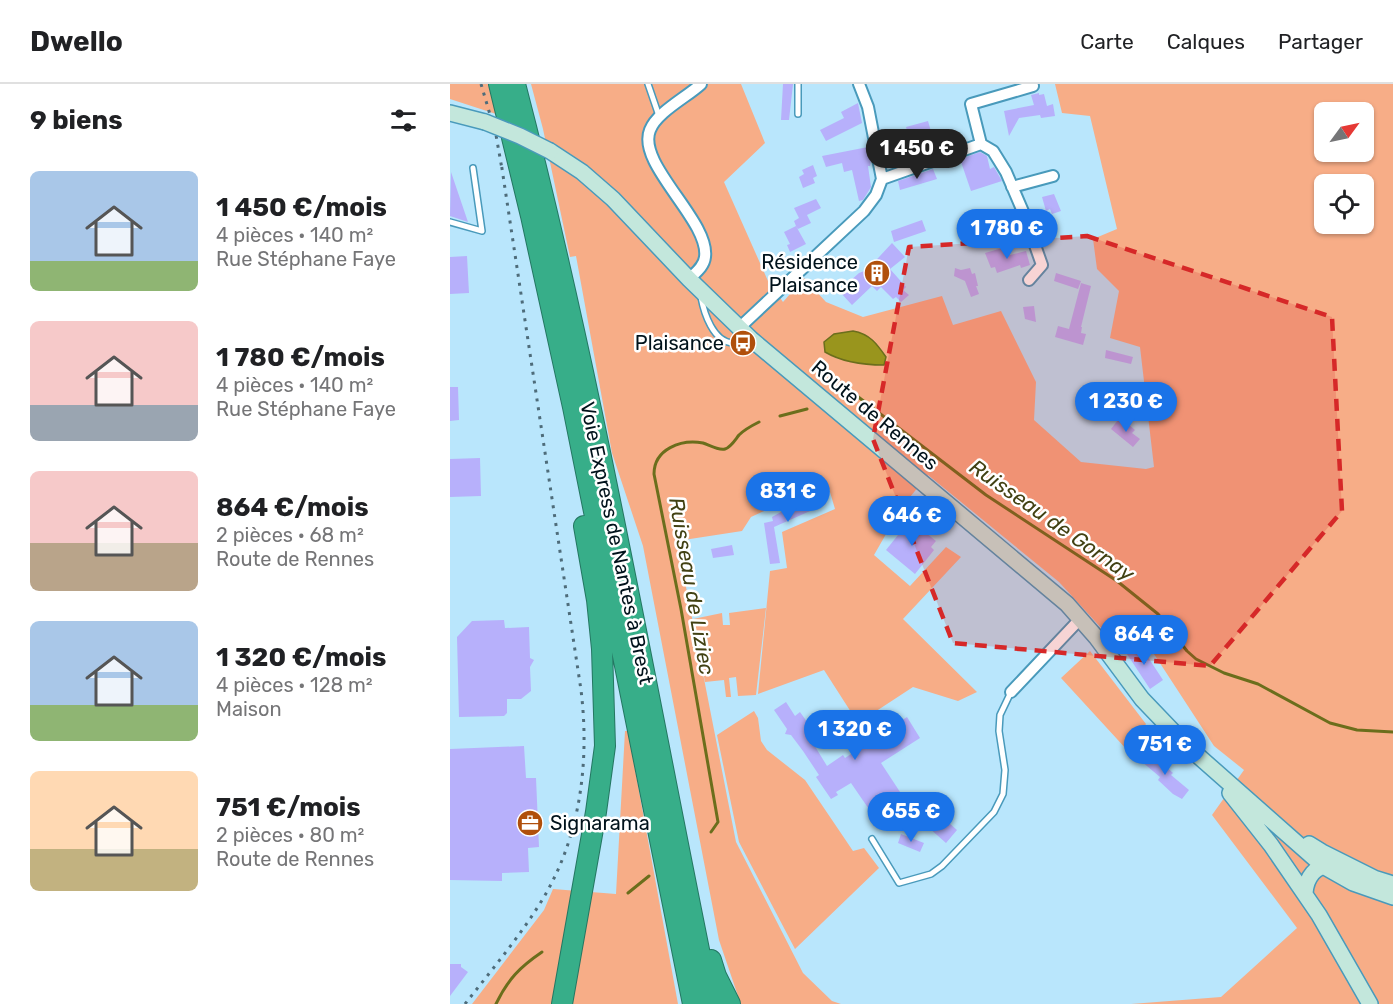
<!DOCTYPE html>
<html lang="fr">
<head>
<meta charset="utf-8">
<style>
	:root { --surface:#fff; --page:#f6f6f6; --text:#202124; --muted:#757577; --line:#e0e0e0; --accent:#1a73e8 }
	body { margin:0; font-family:Rubik,sans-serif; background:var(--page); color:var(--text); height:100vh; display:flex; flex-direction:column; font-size:22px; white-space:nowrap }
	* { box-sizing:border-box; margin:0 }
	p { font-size:20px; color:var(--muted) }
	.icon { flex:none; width:33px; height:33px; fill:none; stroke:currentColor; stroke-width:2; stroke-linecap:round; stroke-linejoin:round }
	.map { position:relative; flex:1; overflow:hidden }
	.sheet { display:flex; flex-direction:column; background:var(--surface); width:450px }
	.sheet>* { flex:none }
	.needle { width:39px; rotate:57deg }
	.controls { position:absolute; left:864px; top:18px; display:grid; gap:12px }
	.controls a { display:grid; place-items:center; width:60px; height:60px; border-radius:9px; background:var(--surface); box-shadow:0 2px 4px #0004; font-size:30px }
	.price { position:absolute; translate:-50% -51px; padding:0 14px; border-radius:21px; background:var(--accent); color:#fff; font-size:20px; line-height:39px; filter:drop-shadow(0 2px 3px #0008) }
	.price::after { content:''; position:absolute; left:50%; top:36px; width:18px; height:14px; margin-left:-9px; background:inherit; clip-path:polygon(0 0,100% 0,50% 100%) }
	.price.current { background:#222; color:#fff }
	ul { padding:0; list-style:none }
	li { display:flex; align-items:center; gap:18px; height:150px; padding:0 30px }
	li span { display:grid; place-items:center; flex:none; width:168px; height:120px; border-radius:9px; color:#555 }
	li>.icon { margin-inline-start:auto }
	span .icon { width:72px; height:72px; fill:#fffc; stroke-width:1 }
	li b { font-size:26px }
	h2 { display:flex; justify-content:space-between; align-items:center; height:72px; padding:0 30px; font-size:26px }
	header { display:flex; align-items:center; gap:36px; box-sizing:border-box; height:84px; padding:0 30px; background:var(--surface); border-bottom:2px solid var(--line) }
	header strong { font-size:28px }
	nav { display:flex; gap:33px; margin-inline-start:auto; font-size:21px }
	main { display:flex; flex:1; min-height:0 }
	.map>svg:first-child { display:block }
	.green { fill:#f7ad87; fill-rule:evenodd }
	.water { fill:#99951d; stroke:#6b6e1c; stroke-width:1.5 }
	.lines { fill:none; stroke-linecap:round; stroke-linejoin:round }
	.stream { stroke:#6b6e1c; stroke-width:3 }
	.building { fill:#b7b0fb }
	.lane-casing { stroke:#499abb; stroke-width:8 }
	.street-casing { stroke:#499abb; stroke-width:14 }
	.secondary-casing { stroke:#499abb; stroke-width:18 }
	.highway-casing { stroke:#247762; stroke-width:22 }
	.lane { stroke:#fff; stroke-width:5 }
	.street { stroke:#fff; stroke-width:10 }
	.secondary { stroke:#c3e7dc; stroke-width:15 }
	.highway { stroke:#37ae89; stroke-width:20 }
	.rail { stroke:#4e6c7a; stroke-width:3; stroke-dasharray:3 6; stroke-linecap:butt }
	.secondary-bridge-casing { stroke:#499abb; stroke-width:18; stroke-linecap:butt }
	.secondary-bridge { stroke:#c3e7dc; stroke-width:15 }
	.marked { fill:#d62828; fill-opacity:0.2; stroke:#d62828; stroke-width:4.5; stroke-dasharray:12 8; stroke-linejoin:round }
	.labels { text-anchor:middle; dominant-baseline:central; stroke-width:5; stroke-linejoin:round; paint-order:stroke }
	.poi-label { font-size:20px; fill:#00121b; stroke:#fff; text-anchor:end }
	.street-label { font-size:20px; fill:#00121b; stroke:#fff }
	.water-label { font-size:21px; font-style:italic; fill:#424113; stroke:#fff }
</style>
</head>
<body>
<header>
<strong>Dwello</strong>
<nav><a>Carte</a><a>Calques</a><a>Partager</a></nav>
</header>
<main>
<section class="sheet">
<h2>9 biens<svg class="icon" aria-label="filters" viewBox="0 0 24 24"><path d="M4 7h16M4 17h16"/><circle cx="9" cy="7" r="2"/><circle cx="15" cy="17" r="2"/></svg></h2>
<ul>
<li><span style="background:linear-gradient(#a9c7e8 75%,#8fb573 0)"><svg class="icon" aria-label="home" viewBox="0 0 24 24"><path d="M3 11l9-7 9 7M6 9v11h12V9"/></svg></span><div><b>1 450 €/mois</b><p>4 pièces · 140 m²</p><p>Rue Stéphane Faye</p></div></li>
<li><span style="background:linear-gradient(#f6c9c9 70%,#9aa5b1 0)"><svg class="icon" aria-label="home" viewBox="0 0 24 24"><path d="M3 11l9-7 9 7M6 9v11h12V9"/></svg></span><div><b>1 780 €/mois</b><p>4 pièces · 140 m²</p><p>Rue Stéphane Faye</p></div></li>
<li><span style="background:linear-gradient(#f6c9c9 60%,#b9a48a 0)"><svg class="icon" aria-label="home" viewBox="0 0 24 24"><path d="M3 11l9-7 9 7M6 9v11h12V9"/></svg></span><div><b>864 €/mois</b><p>2 pièces · 68 m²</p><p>Route de Rennes</p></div></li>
<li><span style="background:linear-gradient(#a9c7e8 70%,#8fb573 0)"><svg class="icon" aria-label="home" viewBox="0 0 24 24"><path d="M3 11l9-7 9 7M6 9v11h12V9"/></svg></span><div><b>1 320 €/mois</b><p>4 pièces · 128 m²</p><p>Maison</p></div></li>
<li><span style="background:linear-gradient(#ffd9b3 65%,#c2b280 0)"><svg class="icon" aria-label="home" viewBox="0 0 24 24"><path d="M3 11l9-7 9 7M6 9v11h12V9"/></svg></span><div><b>751 €/mois</b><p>2 pièces · 80 m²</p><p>Route de Rennes</p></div></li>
</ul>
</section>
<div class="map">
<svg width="943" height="920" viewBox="0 0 943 920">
	<rect width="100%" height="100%" fill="#b9e6fc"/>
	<path class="green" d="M0,0H38L46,30L0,15Z
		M81,0H291L315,59L274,98L318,197L333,218L354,194L376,218L413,233L492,212L503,241L551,227L586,298L584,336L631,378L696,385L704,383L690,263L660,254L669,207L647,185L643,155L667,145L640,32L612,29L605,0H943V920H681L771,913L847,844L762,731L794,686L764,662L689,547L665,559L609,498L478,391L451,424L424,471L460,502L496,463L511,473L453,535L527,608L508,617L463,603L408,639L374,586L308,610L320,487L337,484L332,448L385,425L377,398L301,433L292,447L227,457L286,758L353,889L382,917L391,920H283L288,912L269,856L193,462L162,369L126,172L120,173L93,45ZM874,28H914V68H874ZM874,100H914V140H874ZM403,247L434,281H422L386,274L374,258L384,250Z
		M316,524L306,611L288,612L286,593L279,594L281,613H276L274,596L255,598L243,535L272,529L273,541H280L279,529Z
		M640,567L696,640L678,667L611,594Z
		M304,627L308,634L311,657L317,666L355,696L403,767L414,764L429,784L345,865L289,758L267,651Z
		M175,647H178L228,920H22L94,826L103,805L166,810Z"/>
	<path class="water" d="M403,247C420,250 427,260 436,273L434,281C414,281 392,278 375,268L374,258L384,250Z"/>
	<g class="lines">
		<path class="stream" d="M407,312L536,411L667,497L708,530L737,567L746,575L774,589L808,600L880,639L907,646L943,648
			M330,332L357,325
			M261,748L268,738L231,525L204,390C204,365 231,355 253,359C259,361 269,367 275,365C281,363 285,356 289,351C295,345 301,342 309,338
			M178,809L199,792
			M46,920C58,895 70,883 92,868"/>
	</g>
	<path class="building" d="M333,0H343L339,36H331Z
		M589,9V11L594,10L597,22L603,20L605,32L591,34L590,31L569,34L559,52L554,27L584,21L581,11Z
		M408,19L412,39L376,57L370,46L394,34L391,28Z
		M478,37L482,51L473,53L479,71L470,74L464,56L460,57L456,43Z
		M446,55L448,65L438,68L435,58Z
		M418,63L421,76L420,82H418L421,103L413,116L409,117L402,86L394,88L392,79L376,83L372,72Z
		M530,68L537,72L540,85L544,83L552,97L521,107L510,75Z
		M363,81L367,92L363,94L365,99L353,104L349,93L354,90L352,86Z
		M483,85L487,95L450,106L448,97Z
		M1,88L18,138L0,132Z
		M604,110L611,127L602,130L600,125L596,127L592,113Z
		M366,115L371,124L357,131L361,139L348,145L346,142L356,160L340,168L337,161L340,160L334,148L346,142L344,137L349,134L344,124Z
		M472,136L476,147L444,158L441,147Z
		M442,159L455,173L440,185L456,203L453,206L459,211L451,218L446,213L443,215L431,203L427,207L422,202L402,221L389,207L409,189L417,186Z
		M556,163L560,171L576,167L580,181L571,184L570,181L547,189L545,183L541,184L535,169Z
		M17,172L19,209L0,210V173Z
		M505,184L511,186L520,184L522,190L525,189L528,202H526L529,210L521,213L515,197L504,192Z
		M606,189L631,197L628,205L604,197Z
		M631,199L641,202L631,243H632L631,249L636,250L633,261L605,253L608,242L619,245Z
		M584,222L586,238L575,235L573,223Z
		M656,266L683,273L681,280L655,274Z
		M0,303H8L9,336L0,337Z
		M668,336L676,342L678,340L685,346L682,349L690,355L683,363L661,345Z
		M30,374L31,412L0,413V375Z
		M372,410L376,420L324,443L330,479L320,480L314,439L323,437L322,433L331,428Z
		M460,436L486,457L481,463L484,466L465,490L436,466Z
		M282,461L284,471L263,474L261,465Z
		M54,536L55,544L79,543L80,574L84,576L80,583L81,607L71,615H57V629L54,632L9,633L7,553L22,537Z
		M688,558L713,596L700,605L675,567Z
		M336,618L345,632L350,628L360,642L355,646L377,682L393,671L395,674L457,633L470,654L431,679L452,711L435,722L437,725L425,734L401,699L386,708L388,711L381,715L366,693L369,691L353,667L341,651L335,650L337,645L324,626Z
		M74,662L76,694H86L89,763L78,764L79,788L52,789V797L0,796V665Z
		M700,668L723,689L721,691L739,706L732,715L723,710L708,696L710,693L691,677Z
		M472,715L507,746L496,759L461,728Z
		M451,750L474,759L470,768L448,759Z
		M0,880H11V883L18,888L0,912Z"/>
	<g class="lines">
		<defs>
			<path id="lane" d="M198,0L209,32
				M348,30V0
				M0,138L32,147L23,84
				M251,213C254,229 263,258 283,259C288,259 293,257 298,256
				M422,755L449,799L481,790L492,782L544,728L553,710L555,686L549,647L550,631L561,608"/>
			<path id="street" d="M409,0L418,23L432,95
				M531,60L543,67L556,88L574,130L592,181L579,196
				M562,103L603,92
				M239,195C245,189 254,183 255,173C260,137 186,80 200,46C207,28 237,13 251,0
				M289,244L414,127L426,111L432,95L531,60L521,20L583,2
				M561,608L630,535"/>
			<path id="secondary" d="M0,29L35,38
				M100,67L132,88L163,115L239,195L301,255L617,520L646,553L692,615L737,662L873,782L903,799L943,813
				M780,709L821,761L869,831L920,920
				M859,760L872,768L926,795
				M917,792L943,800
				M855,809C856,795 865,779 883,782"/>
			<path id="highway" d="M49,0L81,132L123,323L243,920
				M65,0C144,303 197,613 260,920
				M261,876L266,892L280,920
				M112,920L146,728L155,662L152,565L147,516L134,442"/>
		</defs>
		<use href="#lane" class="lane-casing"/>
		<use href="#street" class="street-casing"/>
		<use href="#secondary" class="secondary-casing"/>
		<use href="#highway" class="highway-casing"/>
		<use href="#lane" class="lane"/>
		<use href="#street" class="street"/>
		<use href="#secondary" class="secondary"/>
		<use href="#highway" class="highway"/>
		<path class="rail" d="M31,0L46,51L52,85
			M15,920C40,888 67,856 89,821C130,757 140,680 131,606L51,78"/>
		<defs>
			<path id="secondary-bridge" d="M35,38L70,52L100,67"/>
		</defs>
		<use href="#secondary-bridge" class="secondary-bridge-casing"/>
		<use href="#secondary-bridge" class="secondary-bridge"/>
	</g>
	<path class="marked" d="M637,152L882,233L892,427L760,582L503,559L423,355L459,163Z"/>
	<defs>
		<symbol id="building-disc" viewBox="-11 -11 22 22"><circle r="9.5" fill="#b04f0b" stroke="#fff"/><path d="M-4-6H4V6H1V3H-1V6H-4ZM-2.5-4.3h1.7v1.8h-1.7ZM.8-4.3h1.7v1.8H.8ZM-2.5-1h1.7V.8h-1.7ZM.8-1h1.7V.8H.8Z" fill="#fff"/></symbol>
		<symbol id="bus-disc" viewBox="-11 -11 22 22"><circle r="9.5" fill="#b04f0b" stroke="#fff"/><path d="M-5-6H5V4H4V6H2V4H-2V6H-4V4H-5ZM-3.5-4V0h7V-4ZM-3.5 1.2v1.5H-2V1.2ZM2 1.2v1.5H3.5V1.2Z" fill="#fff"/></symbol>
		<symbol id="office-disc" viewBox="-11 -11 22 22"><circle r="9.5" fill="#b04f0b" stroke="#fff"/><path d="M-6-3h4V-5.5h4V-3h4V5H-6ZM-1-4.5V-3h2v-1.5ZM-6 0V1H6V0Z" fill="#fff"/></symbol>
	</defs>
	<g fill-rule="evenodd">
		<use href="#building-disc" x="412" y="174" width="30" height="30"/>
		<use href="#bus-disc" x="278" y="244" width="30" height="30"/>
		<use href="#office-disc" x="65" y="724" width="30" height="30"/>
	</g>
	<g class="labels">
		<g class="poi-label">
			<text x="408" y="178">Résidence<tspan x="408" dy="23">Plaisance</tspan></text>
			<text x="274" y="259">Plaisance</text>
			<text x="100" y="739" text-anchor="start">Signarama</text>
		</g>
		<g class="street-label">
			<text transform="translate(425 331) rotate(40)">Route de Rennes</text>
			<text transform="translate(167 459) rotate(78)">Voie Express de Nantes à Brest</text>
		</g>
		<g class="water-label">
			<text transform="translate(602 436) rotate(35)">Ruisseau de Gornay</text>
			<text transform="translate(242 502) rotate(80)">Ruisseau de Liziec</text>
		</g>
	</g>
</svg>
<div class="controls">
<a><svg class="needle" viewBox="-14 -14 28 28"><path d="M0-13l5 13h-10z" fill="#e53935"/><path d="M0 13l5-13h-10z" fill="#757577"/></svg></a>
<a><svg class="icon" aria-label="locate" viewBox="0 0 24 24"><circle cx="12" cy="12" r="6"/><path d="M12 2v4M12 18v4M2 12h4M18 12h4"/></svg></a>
</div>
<b class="price current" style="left:467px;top:96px">1 450 €</b>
<b class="price" style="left:557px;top:176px">1 780 €</b>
<b class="price" style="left:676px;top:349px">1 230 €</b>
<b class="price" style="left:338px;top:439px">831 €</b>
<b class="price" style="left:462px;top:463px">646 €</b>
<b class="price" style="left:694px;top:582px">864 €</b>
<b class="price" style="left:405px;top:677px">1 320 €</b>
<b class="price" style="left:715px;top:692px">751 €</b>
<b class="price" style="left:461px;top:759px">655 €</b>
</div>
</main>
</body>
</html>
